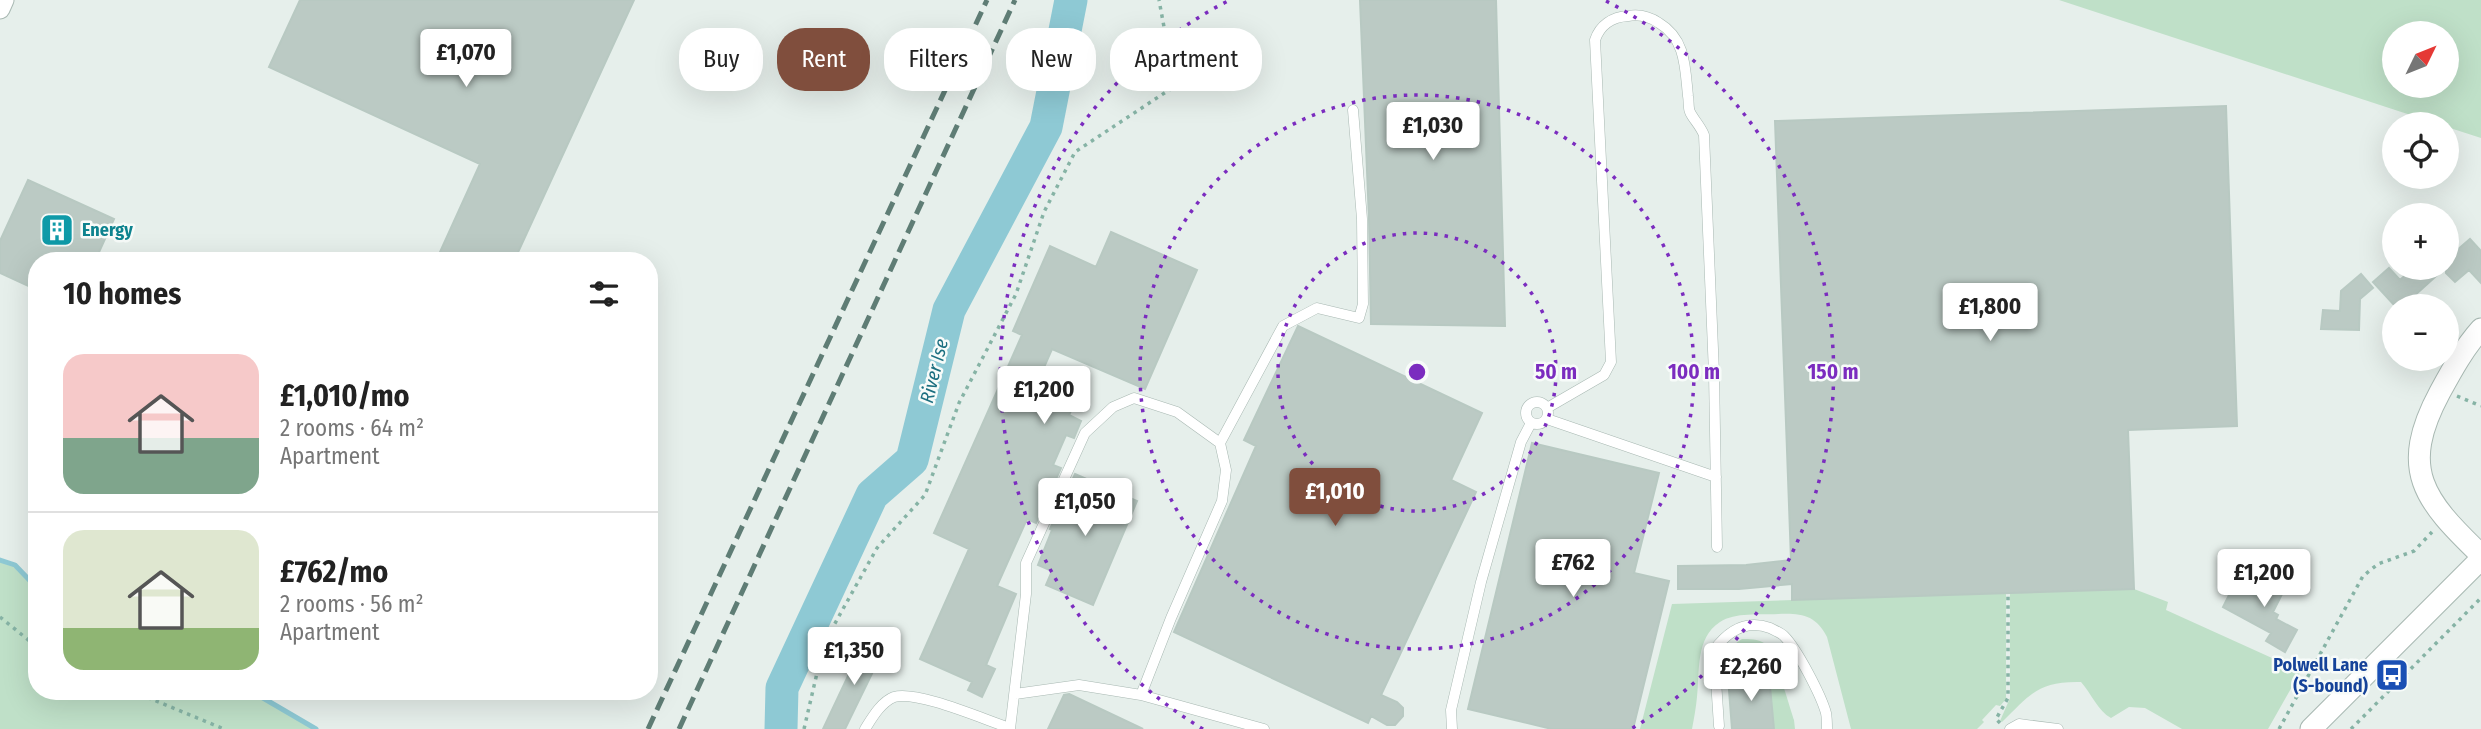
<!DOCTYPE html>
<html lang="en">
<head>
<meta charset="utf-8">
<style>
	:root { --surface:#fff; --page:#f2f2f2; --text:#222; --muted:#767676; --line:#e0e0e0; --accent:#804e3d }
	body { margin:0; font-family:"Fira Sans Condensed",sans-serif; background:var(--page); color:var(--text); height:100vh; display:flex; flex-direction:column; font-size:26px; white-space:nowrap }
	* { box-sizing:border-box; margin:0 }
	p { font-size:23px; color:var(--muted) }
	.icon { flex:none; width:38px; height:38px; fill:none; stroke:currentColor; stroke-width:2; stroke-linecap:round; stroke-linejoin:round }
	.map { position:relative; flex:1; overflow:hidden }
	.sheet { position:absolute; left:28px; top:252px; width:630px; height:448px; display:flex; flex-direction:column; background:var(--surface); border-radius:28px; box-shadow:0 7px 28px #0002 }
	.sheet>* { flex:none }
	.guide { position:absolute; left:679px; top:28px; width:665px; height:63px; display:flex; gap:14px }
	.needle { width:46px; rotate:47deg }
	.buttons { position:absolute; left:2382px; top:21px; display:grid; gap:14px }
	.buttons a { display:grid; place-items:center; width:77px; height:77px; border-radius:50%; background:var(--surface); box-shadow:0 7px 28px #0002; font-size:35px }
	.price { position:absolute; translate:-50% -60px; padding:0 16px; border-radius:7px; background:#fff; color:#222; font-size:23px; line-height:46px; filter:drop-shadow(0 2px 4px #0008) }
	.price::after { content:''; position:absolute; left:50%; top:42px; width:21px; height:16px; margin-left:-10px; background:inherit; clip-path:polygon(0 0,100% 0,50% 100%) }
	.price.active { background:var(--accent); color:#fff }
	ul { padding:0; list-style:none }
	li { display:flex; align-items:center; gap:21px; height:175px; padding:0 35px }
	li+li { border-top:2px solid var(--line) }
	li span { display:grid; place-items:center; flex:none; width:196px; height:140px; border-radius:21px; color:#555 }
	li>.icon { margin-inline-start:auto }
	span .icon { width:84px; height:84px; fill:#fffc; stroke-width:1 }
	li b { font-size:30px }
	h2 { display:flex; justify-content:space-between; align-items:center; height:84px; padding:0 35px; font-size:30px }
	.chip { padding:0 24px; border-radius:28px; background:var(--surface); box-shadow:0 7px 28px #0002; font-size:24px; line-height:63px }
	.chip.active { background:var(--accent); color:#fff }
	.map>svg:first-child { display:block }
	.grass { fill:#bfe0c8; fill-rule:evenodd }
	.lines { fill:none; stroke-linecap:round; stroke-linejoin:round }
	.stream { stroke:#8ec9d4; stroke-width:5 }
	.river { stroke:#8ec9d4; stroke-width:33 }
	.building { fill:#bbcac4; stroke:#b8c9c2; stroke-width:2 }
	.service-casing { stroke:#a8b8b2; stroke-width:11 }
	.minor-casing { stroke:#a8b8b2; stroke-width:21 }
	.tertiary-casing { stroke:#a8b8b2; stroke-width:23 }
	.path { stroke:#86b3a5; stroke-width:3.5; stroke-dasharray:3.5 5; stroke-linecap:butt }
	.service { stroke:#fff; stroke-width:10 }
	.minor { stroke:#fff; stroke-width:19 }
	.tertiary { stroke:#fff; stroke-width:21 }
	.rail { stroke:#5f7d75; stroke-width:5; stroke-dasharray:14 7; stroke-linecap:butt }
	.ring { fill:none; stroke:#7b2cbf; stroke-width:3.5; stroke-dasharray:3.5 7 }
	.labels { text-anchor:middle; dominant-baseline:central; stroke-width:5; stroke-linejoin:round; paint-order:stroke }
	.culture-label { font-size:18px; font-weight:bold; fill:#0d838f; stroke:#f7fbf9; text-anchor:start }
	.transit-label { font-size:18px; font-weight:bold; fill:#164399; stroke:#f7fbf9; text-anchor:end }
	.water-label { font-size:19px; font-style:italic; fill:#1c6f80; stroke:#f7fbf9 }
	.centre { fill:#7b2cbf; stroke:#f7fbf9; stroke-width:3.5 }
	.ring-label { font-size:21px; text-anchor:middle; font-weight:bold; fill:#7b2cbf; stroke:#f7fbf9; stroke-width:5; stroke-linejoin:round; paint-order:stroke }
</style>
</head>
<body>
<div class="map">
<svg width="2481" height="729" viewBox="0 0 2481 729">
	<rect width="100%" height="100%" fill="#e6efeb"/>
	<path class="grass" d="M2059,0H2481V138L2447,127L2446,124H2438ZM2394,33H2446V86H2394Z
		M0,560L15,565L37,588V691H251L316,729H0Z
		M2134,589L2168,602L2166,610L2301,671L2268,729H2182L2145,708L2129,707L2111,718C2098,711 2091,693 2081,682C2038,681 2031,694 2002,722L2000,721L2010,698V593Z
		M2006,593V699L2000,706L1996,705L1982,720L1984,722L1977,729H1851L1827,637C1816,615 1801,613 1778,614C1760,615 1735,612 1720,622C1695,638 1700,672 1697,697C1696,708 1694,718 1692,729H1640L1672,604Z
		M1742,639C1750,639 1758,639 1764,643C1774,651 1789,705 1794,720L1795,729H1774L1769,676L1728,677C1727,658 1724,650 1742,639Z"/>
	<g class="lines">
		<path class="stream" d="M0,560L15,565L37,588
			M251,691L316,729"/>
		<path class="river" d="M781,729L782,688L872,495L912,460L949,310L1046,127L1071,0"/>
	</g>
	<path class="building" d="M300,0H634L514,261H459L440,252L480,164L269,67Z
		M1360,0H1496L1505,326L1371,324L1369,219Z
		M2226,106L2237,426L2128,430L2134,589L1792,600V584L1739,589H1678V566L1746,565L1791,560L1775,121Z
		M28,180L114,219L95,261H37V290L0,273V241Z
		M1111,232L1197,270L1145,389L1052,349L1038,381L1077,398L1069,415L1081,421L1074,438L1066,435L1053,465L1061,468L1036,523L1027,519L997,586L1016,594L986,665L995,669L982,697L968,690L972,682L920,659L969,549L934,533L1022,335L1013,331L1050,246L1096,267Z
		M2470,239L2481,251V283L2469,270L2455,282L2446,273V241L2456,251Z
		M2389,268L2400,280L2413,268H2445L2403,306H2395L2373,282Z
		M2361,274L2373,288L2360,299L2359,330L2321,329L2323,310L2340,311L2341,291Z
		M1298,326L1482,413L1451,480L1476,492L1381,695L1397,702L1403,708V716L1395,725H1387L1371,716L1368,723L1174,632L1256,446L1244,440Z
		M1532,443L1659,473L1634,573L1669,581L1633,729H1552L1468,709Z
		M1075,474L1137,501L1093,605L1046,585L1052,571L1038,565L1052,530L1050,529Z
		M2270,570L2289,580L2273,612L2278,615L2276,619L2297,630L2285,652L2266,641L2271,633L2223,607L2234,585L2256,597Z
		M864,642L883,651L845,729H823Z
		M1769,676L1774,729H1732L1728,677Z
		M1069,694L1143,729H1048L1064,695Z"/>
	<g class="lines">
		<defs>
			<path id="service" d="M1526 413a11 11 0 1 1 22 0a11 11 0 1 1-22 0Z
				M1547,408L1604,375L1611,362L1595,40C1600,25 1612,17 1628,16C1639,14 1650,17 1659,23C1686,39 1685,68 1688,96C1689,100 1688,108 1690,112C1693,119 1700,125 1704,135L1714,373L1717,547
				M1547,419L1716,477
				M1220,443L1283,326L1317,308L1359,318L1363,304L1362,219L1353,110
				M1015,694L1079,685L1141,695L1264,729
				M1719,726L1714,650C1728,631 1746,619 1770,628C1774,630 1781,633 1784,636C1797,649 1821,695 1826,713C1827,718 1827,724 1827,729
				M865,729C872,718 881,702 894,697C917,690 985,720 1010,728
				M1010,729L1026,594V563L1085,433L1113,407L1134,398L1177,412L1220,443L1226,470L1222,501L1171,618L1141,695
				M1452,729L1451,710L1481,582L1521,442L1531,423
				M2010,729L2019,724L2058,729"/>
			<path id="minor" d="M0,9L4,0"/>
			<path id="tertiary" d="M2481,329C2464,348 2452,370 2440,392C2398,470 2424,500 2481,555
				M2311,729L2481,559"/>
		</defs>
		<use href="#service" class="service-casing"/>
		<use href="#minor" class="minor-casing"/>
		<use href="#tertiary" class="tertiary-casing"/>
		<path class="path" d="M2457,396L2481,406
			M0,617L37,647
			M132,691L224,729
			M2000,723L1996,719L2008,698V593
			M804,729L824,643L877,548L925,495L959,403L1016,294L1044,212L1075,152L1175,86L1159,0
			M2279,729L2363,576L2378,564L2414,551L2432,532
			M2351,729L2481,598"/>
		<use href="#service" class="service"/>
		<use href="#minor" class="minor"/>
		<use href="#tertiary" class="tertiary"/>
		<path class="rail" d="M648,729L987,0
			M679,729L1015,0"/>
	</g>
	<g class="ring">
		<circle cx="1417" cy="372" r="139"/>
		<circle cx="1417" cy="372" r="277"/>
		<path d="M1203 729A416 416 0 0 1 1228 1M1606 1A416 416 0 0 1 1631 729"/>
	</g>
	<defs>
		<symbol id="building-square" viewBox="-11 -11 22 22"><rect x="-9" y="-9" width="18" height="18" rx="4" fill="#0f9aa8" stroke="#f7fbf9"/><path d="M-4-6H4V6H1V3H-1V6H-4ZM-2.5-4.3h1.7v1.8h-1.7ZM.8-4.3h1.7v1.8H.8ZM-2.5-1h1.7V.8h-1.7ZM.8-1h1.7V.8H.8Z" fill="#fff"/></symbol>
		<symbol id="bus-square" viewBox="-11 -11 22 22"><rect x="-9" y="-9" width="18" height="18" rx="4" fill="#1a4fb4" stroke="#f7fbf9"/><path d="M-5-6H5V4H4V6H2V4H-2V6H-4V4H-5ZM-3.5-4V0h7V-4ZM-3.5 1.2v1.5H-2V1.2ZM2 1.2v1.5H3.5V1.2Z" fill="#fff"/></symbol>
	</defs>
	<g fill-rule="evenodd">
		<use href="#building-square" x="38" y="211" width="38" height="38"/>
		<use href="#bus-square" x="2373" y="656" width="38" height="38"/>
	</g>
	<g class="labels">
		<g class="culture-label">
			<text x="82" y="230">Energy</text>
		</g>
		<g class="transit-label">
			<text x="2368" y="665">Polwell Lane<tspan x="2368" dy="21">(S-bound)</tspan></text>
		</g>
		<g class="water-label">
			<text transform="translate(934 371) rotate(-76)">River Ise</text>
		</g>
	</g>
	<circle cx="1417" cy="372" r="10" class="centre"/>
	<g class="ring-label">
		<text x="1556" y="379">50 m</text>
		<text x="1694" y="379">100 m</text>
		<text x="1833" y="379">150 m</text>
	</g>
</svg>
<div class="buttons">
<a><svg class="needle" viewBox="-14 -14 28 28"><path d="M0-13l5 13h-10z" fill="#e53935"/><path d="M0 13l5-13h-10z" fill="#767676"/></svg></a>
<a><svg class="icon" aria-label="locate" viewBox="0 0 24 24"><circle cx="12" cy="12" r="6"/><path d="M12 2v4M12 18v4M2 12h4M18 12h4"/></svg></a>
<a>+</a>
<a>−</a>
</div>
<b class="price" style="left:466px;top:89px">£1,070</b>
<b class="price" style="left:1433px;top:162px">£1,030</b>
<b class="price" style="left:1990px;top:343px">£1,800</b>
<b class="price" style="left:1044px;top:426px">£1,200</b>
<b class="price active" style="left:1335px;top:528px">£1,010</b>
<b class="price" style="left:1085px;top:538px">£1,050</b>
<b class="price" style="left:1573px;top:599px">£762</b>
<b class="price" style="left:2264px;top:609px">£1,200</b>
<b class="price" style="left:854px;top:687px">£1,350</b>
<b class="price" style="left:1751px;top:703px">£2,260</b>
<div class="guide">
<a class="chip">Buy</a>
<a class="chip active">Rent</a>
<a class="chip">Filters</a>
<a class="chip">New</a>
<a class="chip">Apartment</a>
</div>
<section class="sheet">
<h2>10 homes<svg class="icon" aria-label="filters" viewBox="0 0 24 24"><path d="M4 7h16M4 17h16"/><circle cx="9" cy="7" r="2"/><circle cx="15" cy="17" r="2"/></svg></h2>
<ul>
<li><span style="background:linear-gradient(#f6c9c9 60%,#7fa58c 0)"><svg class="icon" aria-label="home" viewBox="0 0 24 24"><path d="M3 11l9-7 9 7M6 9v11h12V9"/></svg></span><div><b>£1,010/mo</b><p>2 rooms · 64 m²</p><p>Apartment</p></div></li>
<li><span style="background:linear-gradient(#dfe7d0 70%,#8fb573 0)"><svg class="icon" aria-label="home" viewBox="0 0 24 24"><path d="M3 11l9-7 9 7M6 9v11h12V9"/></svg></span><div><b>£762/mo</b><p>2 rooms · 56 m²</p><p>Apartment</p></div></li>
</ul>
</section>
</div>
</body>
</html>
